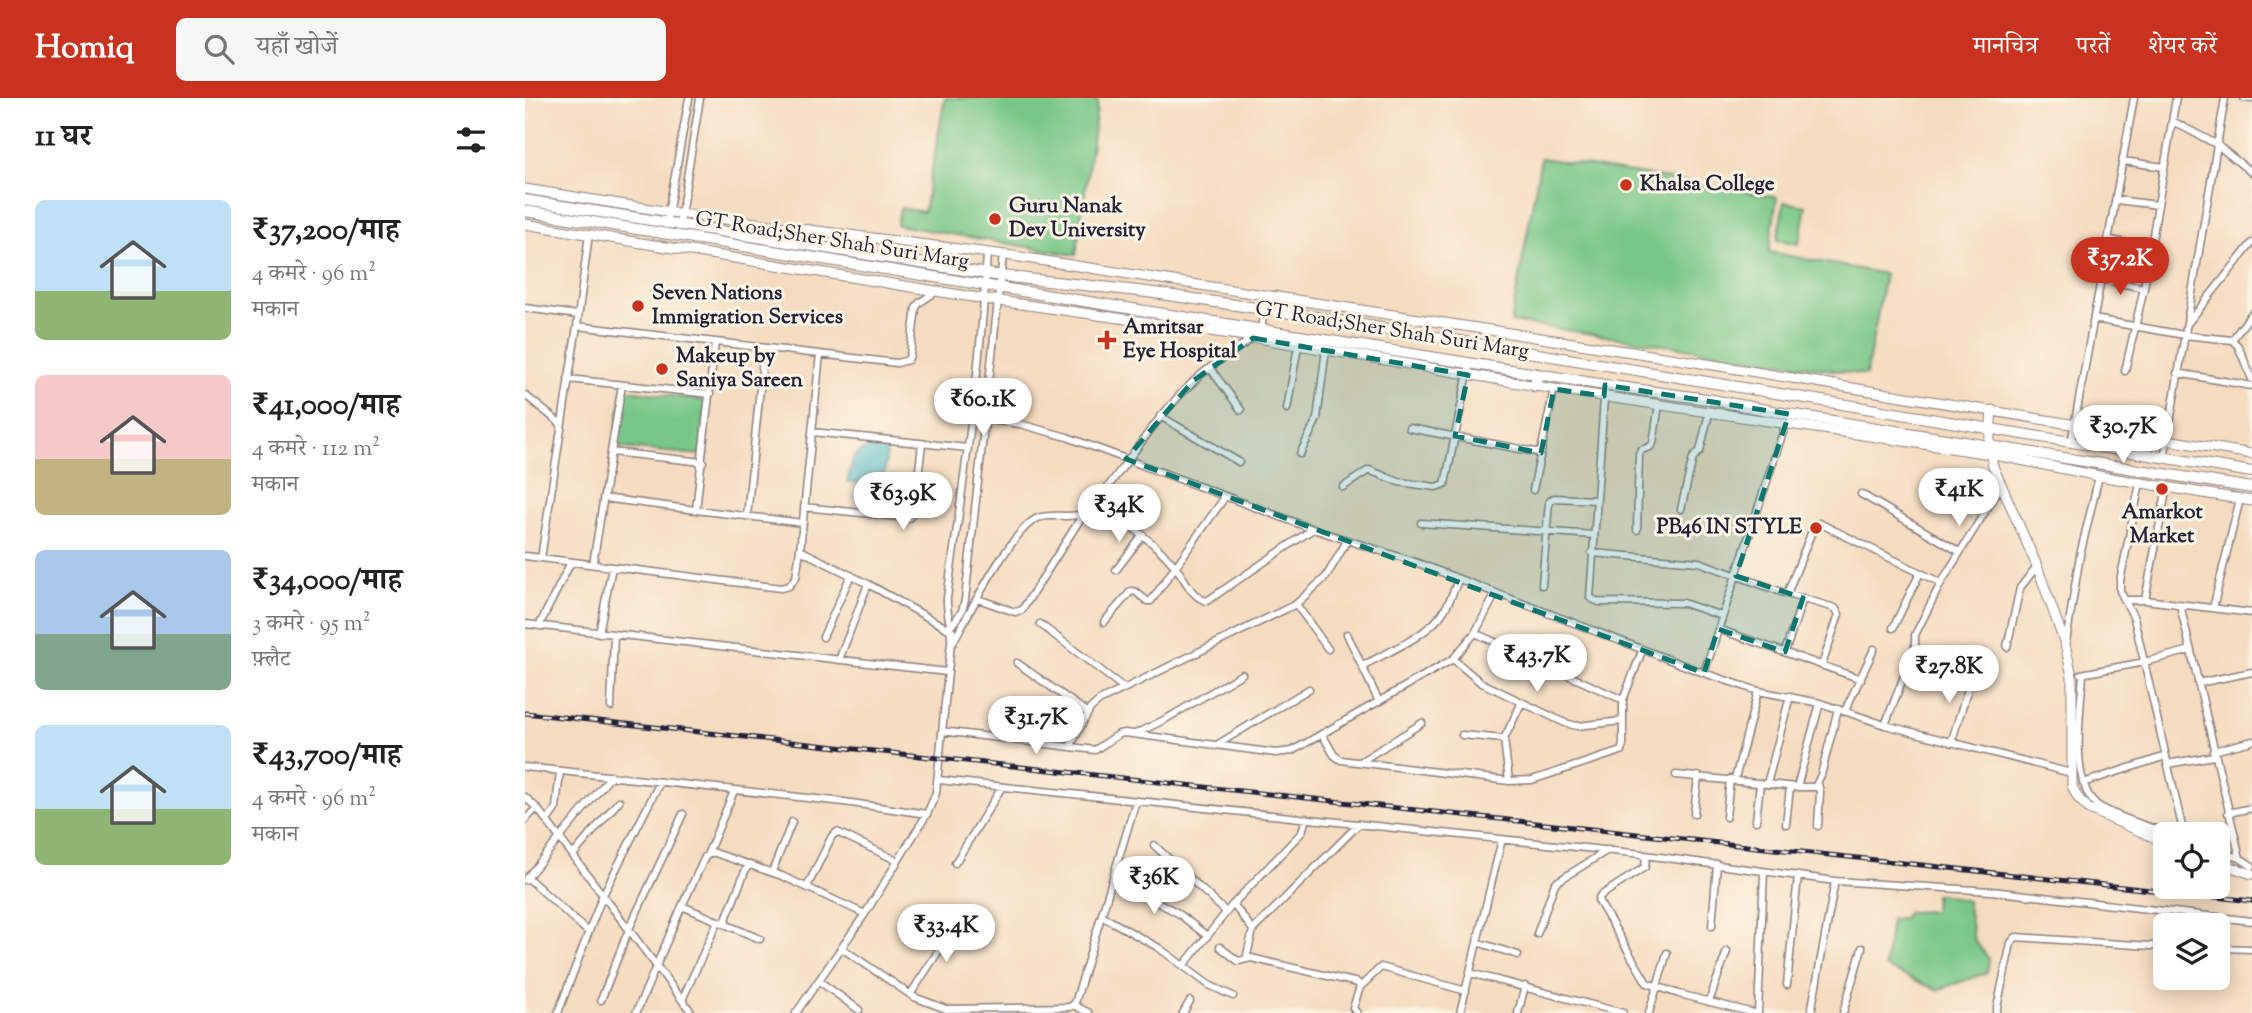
<!DOCTYPE html>
<html lang="hi">
<head>
<meta charset="utf-8">
<style>
	:root { --surface:#fff; --page:#f6f6f6; --text:#222; --muted:#767676; --accent:#c8321e }
	body { margin:0; font-family:"Sorts Mill Goudy","Noto Serif Devanagari",serif; background:var(--page); color:var(--text); height:100vh; display:flex; flex-direction:column; font-size:26px; white-space:nowrap }
	* { box-sizing:border-box; margin:0 }
	p { font-size:23px; color:var(--muted) }
	.icon { flex:none; width:38px; height:38px; fill:none; stroke:currentColor; stroke-width:2; stroke-linecap:round; stroke-linejoin:round }
	.map { position:relative; flex:1; overflow:hidden }
	.side { display:flex; flex-direction:column; background:var(--surface); width:525px }
	.side>* { flex:none }
	.controls { position:absolute; left:1628px; top:724px; display:grid; gap:14px }
	.controls a { display:grid; place-items:center; width:77px; height:77px; border-radius:10px; background:var(--surface); box-shadow:0 4px 18px #0003; font-size:35px }
	.price { position:absolute; translate:-50% -60px; padding:0 16px; border-radius:24px; background:#fff; color:#222; font-size:23px; line-height:46px; filter:drop-shadow(0 2px 4px #0008) }
	.price::after { content:''; position:absolute; left:50%; top:42px; width:21px; height:16px; margin-left:-10px; background:inherit; clip-path:polygon(0 0,100% 0,50% 100%) }
	.price.current { background:var(--accent); color:#fff }
	ul { padding:0; list-style:none }
	li { display:flex; align-items:center; gap:21px; height:175px; padding:0 35px }
	li span { display:grid; place-items:center; flex:none; width:196px; height:140px; border-radius:10px; color:#555 }
	li>.icon { margin-inline-start:auto }
	span .icon { width:84px; height:84px; fill:#fffc; stroke-width:1 }
	li b { font-size:30px }
	h2 { display:flex; justify-content:space-between; align-items:center; height:84px; padding:0 35px; font-size:30px }
	header { display:flex; align-items:center; gap:42px; box-sizing:border-box; height:98px; padding:0 35px; background:var(--accent); color:#fff }
	header strong { font-size:33px }
	nav { display:flex; gap:38px; margin-inline-start:auto; font-size:24px }
	.search { width:490px; height:63px; background:var(--page); display:flex; align-items:center; gap:18px; box-sizing:border-box; padding:0 24px; border-radius:10px; color:var(--muted); font-size:26px }
	main { display:flex; flex:1; min-height:0 }
	.map>svg:first-child { display:block }
	.green { fill:#79c788; stroke:#4e7462; stroke-width:2 }
	.water { fill:#49b6c4; stroke:#366c80; stroke-width:2 }
	.lines { fill:none; stroke-linecap:round; stroke-linejoin:round }
	.minor-casing { stroke:#8c7e7d; stroke-width:9 }
	.secondary-casing { stroke:#8c7e7d; stroke-width:11 }
	.primary-casing { stroke:#8c7e7d; stroke-width:12 }
	.trunk-casing { stroke:#8c7e7d; stroke-width:13 }
	.minor { stroke:#fff; stroke-width:6 }
	.secondary { stroke:#fff; stroke-width:9 }
	.primary { stroke:#fff; stroke-width:10 }
	.trunk { stroke:#fff; stroke-width:10 }
	.rail-casing { stroke:#22223b; stroke-width:5 }
	.rail { stroke:#fcf5e5; stroke-width:2.5; stroke-dasharray:8; stroke-linecap:butt }
	.marked { fill:#0f766e; fill-opacity:0.2; stroke:#0f766e; stroke-width:5; stroke-dasharray:14 9; stroke-linejoin:round }
	.poi-dot { fill:#c8321e; stroke:#fcf5e5; stroke-width:2.5 }
	.labels { text-anchor:middle; dominant-baseline:central; stroke-width:6; stroke-linejoin:round; paint-order:stroke }
	.poi-label { font-size:21px; font-weight:bold; fill:#22223b; stroke:#fcf5e5; text-anchor:start }
	.street-label { font-size:21px; fill:#22223b; stroke:#fcf5e5 }
</style>
</head>
<body>
<header>
<strong>Homiq</strong>
<div class="search"><svg class="icon" aria-label="search" viewBox="0 0 24 24"><circle cx="10" cy="10" r="6"/><path d="M15 15l6 6"/></svg>यहाँ खोजें</div>
<nav><a>मानचित्र</a><a>परतें</a><a>शेयर करें</a></nav>
</header>
<main>
<section class="side">
<h2>11 घर<svg class="icon" aria-label="filters" viewBox="0 0 24 24"><path d="M4 7h16M4 17h16"/><circle cx="9" cy="7" r="2"/><circle cx="15" cy="17" r="2"/></svg></h2>
<ul>
<li><span style="background:linear-gradient(#bfe0f5 65%,#8fb573 0)"><svg class="icon" aria-label="home" viewBox="0 0 24 24"><path d="M3 11l9-7 9 7M6 9v11h12V9"/></svg></span><div><b>₹37,200/माह</b><p>4 कमरे · 96 m²</p><p>मकान</p></div></li>
<li><span style="background:linear-gradient(#f6c9c9 60%,#c2b280 0)"><svg class="icon" aria-label="home" viewBox="0 0 24 24"><path d="M3 11l9-7 9 7M6 9v11h12V9"/></svg></span><div><b>₹41,000/माह</b><p>4 कमरे · 112 m²</p><p>मकान</p></div></li>
<li><span style="background:linear-gradient(#a9c7e8 60%,#7fa58c 0)"><svg class="icon" aria-label="home" viewBox="0 0 24 24"><path d="M3 11l9-7 9 7M6 9v11h12V9"/></svg></span><div><b>₹34,000/माह</b><p>3 कमरे · 95 m²</p><p>फ़्लैट</p></div></li>
<li><span style="background:linear-gradient(#bfe0f5 60%,#8fb573 0)"><svg class="icon" aria-label="home" viewBox="0 0 24 24"><path d="M3 11l9-7 9 7M6 9v11h12V9"/></svg></span><div><b>₹43,700/माह</b><p>4 कमरे · 96 m²</p><p>मकान</p></div></li>
</ul>
</section>
<div class="map">
<svg width="1727" height="915" viewBox="0 0 1727 915">
	<rect width="100%" height="100%" fill="#fcf5e5"/>
	<filter id="ink" filterUnits="userSpaceOnUse"><feTurbulence type="fractalNoise" baseFrequency=".0143" numOctaves="2"/><feDisplacementMap in="SourceGraphic" scale="14" xChannelSelector="R" yChannelSelector="G"/><feConvolveMatrix kernelMatrix="1 2 1 2 8 2 1 2 1" color-interpolation-filters="sRGB"/></filter>
	<filter id="wash" filterUnits="userSpaceOnUse"><feTurbulence type="fractalNoise" baseFrequency=".00686" numOctaves="4" result="noise"/><feDisplacementMap in="SourceGraphic" scale="28" xChannelSelector="R" yChannelSelector="G"/><feGaussianBlur stdDeviation="1.57" result="paint"/><feColorMatrix in="noise" values="0 0 0 0 0 0 0 0 0 0 0 0 0 0 0 0 0 1.4 0 .05"/><feComposite in="paint" operator="in"/></filter>
	<g filter="url(#wash)">
		<rect width="100%" height="100%" fill="#f5dbbf"/>
		<path class="green" d="M420,0H555L573,3L551,157L372,127L375,110L399,114Z
			M1016,60L1252,99L1244,154L1360,176L1341,277L986,224Z
			M1259,104L1281,108L1274,146L1252,142Z
			M98,291L181,303L175,357L89,349Z
			M1416,796L1442,803L1449,842L1464,861L1462,875L1412,892L1360,869L1366,821L1378,820L1383,814L1409,813L1410,797Z"/>
		<path class="water" d="M342,349L362,352L358,388L322,384L329,359Z"/>
	</g>
	<g filter="url(#ink)">
		<g class="lines">
			<defs>
				<path id="minor" d="M1719,0L1727,1
					M1647,23L1691,46L1727,75
					M1598,63L1639,69
					M1591,102L1633,107
					M141,127L164,0
					M154,129L175,0
					M64,136L52,228L16,460L256,490L264,488L271,479L275,452L295,256
					M1585,142L1626,150
					M1576,181L1619,190
					M0,210L53,217
					M1569,221L1659,237L1707,242L1713,248L1727,281
					M1663,225L1727,145
					M52,228L372,265L383,262L385,257L391,210L394,205L412,193
					M736,232L739,211
					M1707,242L1727,215
					M190,244L171,412L278,425
					M685,270L716,312
					M1600,273L1619,190L1651,0
					M1652,275L1727,288
					M43,281L185,296
					M97,287L86,354L178,364
					M1080,287L1065,500L1074,504L1158,505L1197,518
					M0,297L36,326
					M762,311L773,248
					M635,318L714,364
					M448,320L495,326L542,339L788,431L890,464L1179,575L1233,593L1295,605L1360,627L1546,675
					M884,330L1016,355
					M287,334L443,350
					M1546,345L1609,0
					M775,356L792,321L801,251
					M1639,360L1700,0
					M1615,385L1595,483V493L1609,520L1659,737
					M818,389L844,372L874,384L911,389L920,386L945,265
					M1008,392L1029,291
					M1336,396L1435,454
					M78,400L171,412
					M570,404C598,423 627,441 649,467C659,478 666,500 682,503L788,431
					M279,409L384,420L389,413L397,346
					M1156,411L1168,360L1175,353L1184,315
					M222,418L239,251
					M896,425L1069,437
					M1112,432L1114,356L1116,352L1125,349L1128,345L1134,307
					M275,452L343,486L427,533
					M1067,455L1174,464L1262,496L1310,510L1314,516L1297,567
					M0,458L16,460
					M68,466L86,354
					M591,472L618,437
					M1017,487L1024,404L1029,400L1071,402
					M1262,496L1289,428L1294,425L1416,485
					M453,501L490,514L497,512L558,417
					M1599,502H1620L1727,515
					M1620,502L1642,389
					M771,506L803,551
					M1655,507L1715,760
					M1688,510L1715,401
					M579,524L606,493L611,494L622,503H626L700,399
					M0,526L422,574
					M515,526L599,590
					M427,527L437,513L440,502L478,157
					M14,528L46,464
					M1368,530L1395,475
					M1193,531L1336,581
					M74,535L87,469
					M950,535L1098,602
					M822,536L854,604
					M298,539L326,477
					M1541,544L1555,457L1574,378
					M427,546C442,519 487,430 513,420C529,415 547,421 562,415C598,373 626,324 667,285C685,267 708,254 728,240
					M1482,549L1495,490L1512,468
					M1260,554L1278,500
					M928,561L955,584L1040,625L1052,628L1097,623
					M314,562L343,486
					M492,565L563,615
					M837,568C861,555 900,539 916,517C924,507 928,494 933,482
					M1179,575L1261,325
					M1556,576L1620,564L1666,552
					M1558,576C1556,608 1544,683 1571,706C1586,718 1627,729 1646,737
					M1673,585L1727,574
					M86,609L89,537
					M1320,613L1349,551
					M1360,627L1390,550V537L1416,485L1476,388
					M417,633L570,652L594,636L600,635L751,655L767,653L928,561L950,535L971,495
					M610,636L641,621L717,576
					M797,636L809,657L816,662L984,683L1007,682L1096,653L1098,647V602L1117,553
					M937,637L979,641
					M1426,645L1447,578
					M690,648L784,591
					M545,649L565,611L574,603L771,506L801,479L822,443
					M1688,653L1727,643
					M835,664L897,625
					M1642,666L1689,658
					M0,669L319,704L402,716
					M1151,677L1272,689H1290L1296,677L1313,611
					M1210,681L1233,593
					M414,682L1117,756L1121,759L1120,769L1075,798L1073,802L1122,885L1154,896L1229,915
					M984,683L979,641L997,604
					M1558,685L1641,658
					M1242,686L1265,598
					M1293,686L1295,694L1293,728
					M1272,689L1295,605
					M0,699L12,710L167,915
					M1703,715L1727,710
					M1169,716L1173,678
					M1201,719L1205,681
					M0,722L12,710
					M22,723L31,710L35,673
					M1231,723L1235,685
					M1261,726L1265,689
					M629,747L701,814
					M1692,753L1715,760L1727,768
					M183,755L209,693
					M48,757L94,703
					M1120,757L1310,783L1466,793L1727,823
					M430,765L477,689
					M247,774L267,724
					M2,779L63,834
					M588,781L653,815L682,838
					M0,782L86,678
					M282,789L307,738L312,734L373,763
					M708,806L728,832L721,861
					M157,808L180,759L187,754L257,778L340,816
					M577,818L634,850L684,887L708,898
					M199,826L223,766
					M1187,828L1192,766
					M728,832L834,726
					M1012,836L1030,785L1083,752
					M952,844L993,857
					M695,849L713,863L726,860L833,885L835,889L828,910L832,915
					M1692,850L1727,851
					M318,851L389,899L421,911L545,909L550,905L611,703
					M659,867L708,806L777,734L781,720
					M945,875L1098,915
					M294,883L334,912
					M1262,887L1273,778
					M835,889L856,869L941,893
					M385,897L435,820
					M76,902L104,831L158,716
					M157,902L193,823
					M1184,904L1202,853
					M549,907L564,915
					M1471,914L1486,845L1491,839L1640,849
					M33,915L77,799L135,684
					M111,915L157,808L235,841
					M271,915L340,816L402,716L411,695L426,544C427,528 421,515 422,500C438,385 456,271 462,155
					M658,915L665,903
					M935,915L977,741
					M993,915L1000,888
					M1124,915L1142,855
					M1233,915L1239,774
					M1286,915L1310,783
					M1318,915L1337,850"/>
				<path id="secondary" d="M0,91L145,114L488,158L1158,262L1727,356
					M0,126L460,201L720,238L1029,291L1465,356L1574,378L1727,403
					M1467,312L1464,349L1468,368L1512,468L1540,546L1547,578V688L1553,700L1564,711L1640,744
					M1692,764L1727,776"/>
				<path id="primary" d="M0,102L476,178L622,194L772,216L1727,374
					M0,113L1080,287L1182,301L1264,316L1727,390"/>
				<path id="trunk" d="M748,212L750,199
					M1010,288L1012,276"/>
			</defs>
			<use href="#minor" class="minor-casing"/>
			<use href="#secondary" class="secondary-casing"/>
			<use href="#primary" class="primary-casing"/>
			<use href="#trunk" class="trunk-casing"/>
			<use href="#minor" class="minor"/>
			<use href="#secondary" class="secondary"/>
			<use href="#primary" class="primary"/>
			<use href="#trunk" class="trunk"/>
			<defs>
				<path id="rail" d="M0,615L1727,803"/>
			</defs>
			<use href="#rail" class="rail-casing"/>
			<use href="#rail" class="rail"/>
		</g>
	</g>
	<path class="marked" d="M728,240L943,277L930,338L1016,355L1029,291L1079,298L1080,287L1264,316L1211,478L1278,500L1260,554L1193,531L1179,575L601,361L668,283Z"/>
	<g class="poi-dot">
		<circle cx="1101" cy="87" r="7"/>
		<circle cx="470" cy="121" r="7"/>
		<circle cx="113" cy="208" r="7"/>
		<path d="M578.5 231.5h7v7h7v7h-7v7h-7v-7h-7v-7h7z"/>
		<circle cx="137" cy="271" r="7"/>
		<circle cx="1637" cy="391" r="7"/>
		<circle cx="1291" cy="430" r="7"/>
	</g>
	<g class="labels">
		<g class="poi-label">
			<text x="1115" y="87">Khalsa College</text>
			<text x="484" y="109">Guru Nanak<tspan x="484" dy="24">Dev University</tspan></text>
			<text x="127" y="196">Seven Nations<tspan x="127" dy="24">Immigration Services</tspan></text>
			<text x="598" y="230">Amritsar<tspan x="598" dy="24">Eye Hospital</tspan></text>
			<text x="151" y="259">Makeup by<tspan x="151" dy="24">Saniya Sareen</tspan></text>
			<text x="1637" y="415" text-anchor="middle">Amarkot<tspan x="1637" dy="24">Market</tspan></text>
			<text x="1277" y="430" text-anchor="end">PB46 IN STYLE</text>
		</g>
		<g class="street-label">
			<text transform="translate(307 143) rotate(9)">GT Road;Sher Shah Suri Marg</text>
			<text transform="translate(867 233) rotate(9)">GT Road;Sher Shah Suri Marg</text>
		</g>
	</g>
</svg>
<div class="controls">
<a><svg class="icon" aria-label="locate" viewBox="0 0 24 24"><circle cx="12" cy="12" r="6"/><path d="M12 2v4M12 18v4M2 12h4M18 12h4"/></svg></a>
<a><svg class="icon" aria-label="layers" viewBox="0 0 24 24"><path d="M12 4l9 5-9 5-9-5zM3 14l9 5 9-5"/></svg></a>
</div>
<b class="price current" style="left:1595px;top:199px">₹37.2K</b>
<b class="price" style="left:458px;top:340px">₹60.1K</b>
<b class="price" style="left:1598px;top:367px">₹30.7K</b>
<b class="price" style="left:1434px;top:430px">₹41K</b>
<b class="price" style="left:378px;top:434px">₹63.9K</b>
<b class="price" style="left:594px;top:446px">₹34K</b>
<b class="price" style="left:1012px;top:596px">₹43.7K</b>
<b class="price" style="left:1424px;top:607px">₹27.8K</b>
<b class="price" style="left:511px;top:658px">₹31.7K</b>
<b class="price" style="left:629px;top:818px">₹36K</b>
<b class="price" style="left:421px;top:866px">₹33.4K</b>
</div>
</main>
</body>
</html>
